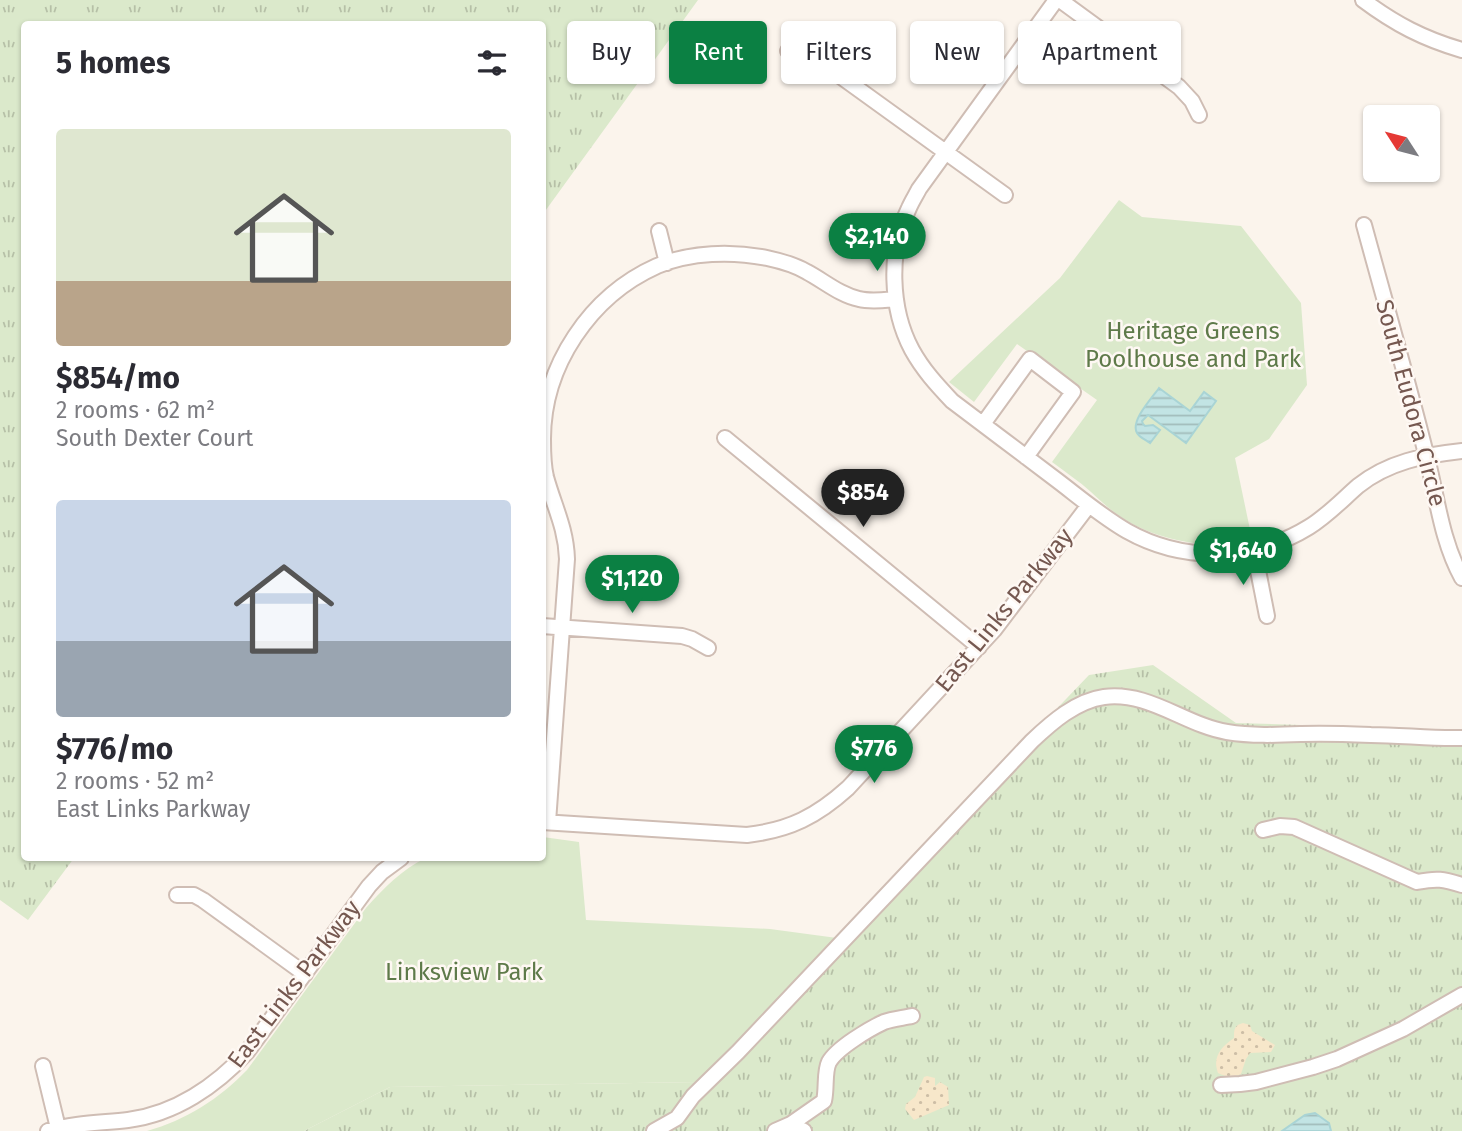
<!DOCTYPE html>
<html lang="en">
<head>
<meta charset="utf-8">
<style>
	:root { --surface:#fff; --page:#f7f7f7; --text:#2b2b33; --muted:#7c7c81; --accent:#0b8043 }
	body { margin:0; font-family:"Fira Sans",sans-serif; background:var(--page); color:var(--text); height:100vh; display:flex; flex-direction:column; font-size:26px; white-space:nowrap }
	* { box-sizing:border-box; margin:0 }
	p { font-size:23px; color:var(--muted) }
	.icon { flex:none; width:38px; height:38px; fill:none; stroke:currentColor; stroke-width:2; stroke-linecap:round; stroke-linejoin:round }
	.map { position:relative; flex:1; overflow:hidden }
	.sheet { position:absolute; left:21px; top:21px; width:525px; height:840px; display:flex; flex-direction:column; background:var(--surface); border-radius:7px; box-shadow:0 2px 5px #0004 }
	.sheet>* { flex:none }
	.hud { position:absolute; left:567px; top:21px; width:665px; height:63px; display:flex; gap:14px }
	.needle { width:46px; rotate:306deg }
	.buttons { position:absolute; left:1363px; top:105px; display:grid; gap:14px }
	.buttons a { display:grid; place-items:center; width:77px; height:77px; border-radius:7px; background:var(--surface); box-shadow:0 2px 5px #0004; font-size:35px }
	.price { position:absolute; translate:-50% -60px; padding:0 16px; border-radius:24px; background:var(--accent); color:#fff; font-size:23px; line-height:46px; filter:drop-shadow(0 2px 4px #0008) }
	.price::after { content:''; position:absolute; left:50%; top:42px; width:21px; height:16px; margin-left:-10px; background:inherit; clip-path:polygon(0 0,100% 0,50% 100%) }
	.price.selected { background:#222; color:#fff }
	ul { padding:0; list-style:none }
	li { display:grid; align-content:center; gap:14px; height:371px; padding:0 35px }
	li span { display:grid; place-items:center; height:217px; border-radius:7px; color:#555 }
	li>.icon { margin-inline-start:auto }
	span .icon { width:126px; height:126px; fill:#fffc; stroke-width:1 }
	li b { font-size:30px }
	h2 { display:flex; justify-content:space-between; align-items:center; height:84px; padding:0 35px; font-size:30px }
	.chip { padding:0 24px; border-radius:7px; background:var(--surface); box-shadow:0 2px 5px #0004; font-size:24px; line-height:63px }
	.chip.selected { background:var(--accent); color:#fff }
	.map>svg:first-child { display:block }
	.grass { fill:url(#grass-tufts) }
	.sand { fill:url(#sand-dots) }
	.park { fill:#dbe9cb }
	.water { fill:url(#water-rules); stroke:#a9d4d5; stroke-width:2 }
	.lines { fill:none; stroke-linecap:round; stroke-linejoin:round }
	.minor-casing { stroke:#cfbdb4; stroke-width:18 }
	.minor { stroke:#fff; stroke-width:14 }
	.labels { text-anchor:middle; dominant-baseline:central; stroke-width:5; stroke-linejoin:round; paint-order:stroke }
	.park-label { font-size:24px; fill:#5e7a49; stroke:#fef8f3 }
	.street-label { font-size:24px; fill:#755850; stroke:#fef8f3 }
</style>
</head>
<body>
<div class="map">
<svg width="1462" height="1131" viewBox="0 0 1462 1131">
	<defs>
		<pattern id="grass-tufts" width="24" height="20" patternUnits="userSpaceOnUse" patternTransform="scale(1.75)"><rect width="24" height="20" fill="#dbe9cb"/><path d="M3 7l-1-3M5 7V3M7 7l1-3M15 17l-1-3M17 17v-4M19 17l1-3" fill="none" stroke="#b6c0a7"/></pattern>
		<pattern id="sand-dots" width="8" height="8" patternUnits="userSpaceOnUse" patternTransform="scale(1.75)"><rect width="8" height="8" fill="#f7e7ca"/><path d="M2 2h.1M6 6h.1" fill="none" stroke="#cdbea6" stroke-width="1.8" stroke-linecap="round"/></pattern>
		<pattern id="water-rules" width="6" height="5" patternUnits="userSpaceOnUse" patternTransform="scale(1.75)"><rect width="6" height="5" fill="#c2e4e4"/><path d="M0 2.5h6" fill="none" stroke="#a2bcbb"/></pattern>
	</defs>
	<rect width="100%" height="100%" fill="#fbf4ec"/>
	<path class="grass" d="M0,0H698L543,214L542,24H24V858H74L28,920L0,900Z
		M1153,665L1236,723L1462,730V1131H304L390,1087L699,1082L1089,675Z"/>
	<path class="sand" d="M1243,1023L1250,1025L1252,1031L1275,1045L1271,1052L1250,1053L1246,1059L1241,1074C1232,1078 1226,1077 1218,1073C1212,1057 1221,1047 1234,1038C1234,1030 1234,1025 1243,1023Z
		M927,1076L935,1078V1086L940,1082L948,1087L949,1105L914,1120L905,1109L906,1104L915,1097L924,1077Z"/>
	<path class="park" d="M1119,200L1142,217L1241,226L1301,303L1307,385L1269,439L1235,458L1252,539C1212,552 1155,540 1121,517C1110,510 1101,501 1091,492C1079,481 1065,472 1052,462L1097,400L1017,344L974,402L949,382L1060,278Z
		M543,837L579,842L586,920L770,929L837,938L699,1082L390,1087L304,1131H147C186,1120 219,1099 247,1070L366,908C383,889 402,869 426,858H542Z"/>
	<path class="water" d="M1159,388L1190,411L1204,392L1216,401L1186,443L1148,415L1142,421L1143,424L1145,426L1153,425L1160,430L1150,443C1146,440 1139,437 1137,433C1130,421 1152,398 1159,388Z
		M1315,1113L1329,1123L1331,1131H1282L1305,1115Z"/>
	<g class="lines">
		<defs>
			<path id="minor" d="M1056,0L919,189C916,195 912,201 909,208C888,250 890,309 912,350C923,370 937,385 952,401C986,427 1020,452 1054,478C1078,496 1101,516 1127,531C1184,563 1254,561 1309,527C1327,516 1342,500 1358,486C1388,462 1424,455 1462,451
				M1060,0L1179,87L1192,101L1199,115
				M1363,0C1395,24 1424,39 1462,50
				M788,51L806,55L818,60L1005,195
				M1364,225C1385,302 1407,378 1426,454C1437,496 1441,540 1462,578
				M659,231L667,263
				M983,424L1030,359L1073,392L1026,457
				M725,438L979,647
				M1254,550L1267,616
				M542,626L682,636L692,639L708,648
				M542,822L747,835C790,830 817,816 848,788L994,630L1089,505
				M548,822L567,559C566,528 554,506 546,477C543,465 543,452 543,439C543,366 590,296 657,266C691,252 732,251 767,258C781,261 795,265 807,272C824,281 840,295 859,299C871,302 884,300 896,299
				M1263,830L1280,826L1294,827L1417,882C1437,878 1443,879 1462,885
				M177,895H194L203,900L305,974
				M43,1066L58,1128
				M1221,1085L1240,1084L1256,1082L1313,1067L1337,1059L1403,1029L1462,995
				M791,1124L824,1101C827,1088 824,1072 829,1062C837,1048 869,1029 884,1022C892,1019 903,1018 912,1016
				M48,1131C74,1123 101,1123 128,1120C175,1114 216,1086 247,1052L369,886L382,872L401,858
				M654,1131L677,1118L693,1096L738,1052L1032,741C1052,722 1076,701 1104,697C1149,691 1185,725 1227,732C1251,736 1277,735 1301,734C1324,733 1348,734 1371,735C1401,735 1432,739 1462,738
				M775,1131L791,1124L804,1131"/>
		</defs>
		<use href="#minor" class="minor-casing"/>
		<use href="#minor" class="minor"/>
	</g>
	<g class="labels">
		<g class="park-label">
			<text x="1193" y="331">Heritage Greens<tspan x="1193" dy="28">Poolhouse and Park</tspan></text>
			<text x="464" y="972">Linksview Park</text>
		</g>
		<g class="street-label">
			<text transform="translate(1411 403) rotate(75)">South Eudora Circle</text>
			<text transform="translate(1004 610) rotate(-51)">East Links Parkway</text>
			<text transform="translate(294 984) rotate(-53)">East Links Parkway</text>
		</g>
	</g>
</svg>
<div class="buttons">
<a><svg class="needle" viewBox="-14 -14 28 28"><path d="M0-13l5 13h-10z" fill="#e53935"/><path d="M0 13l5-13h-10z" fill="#7c7c81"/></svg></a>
</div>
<b class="price" style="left:877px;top:273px">$2,140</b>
<b class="price selected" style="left:863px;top:529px">$854</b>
<b class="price" style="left:1243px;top:587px">$1,640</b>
<b class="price" style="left:632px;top:615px">$1,120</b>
<b class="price" style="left:874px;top:785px">$776</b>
<div class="hud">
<a class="chip">Buy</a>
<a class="chip selected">Rent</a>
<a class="chip">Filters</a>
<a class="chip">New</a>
<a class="chip">Apartment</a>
</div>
<section class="sheet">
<h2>5 homes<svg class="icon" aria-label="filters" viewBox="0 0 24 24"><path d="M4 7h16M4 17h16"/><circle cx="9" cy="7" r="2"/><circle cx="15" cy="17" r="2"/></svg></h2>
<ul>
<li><span style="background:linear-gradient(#dfe7d0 70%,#b9a48a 0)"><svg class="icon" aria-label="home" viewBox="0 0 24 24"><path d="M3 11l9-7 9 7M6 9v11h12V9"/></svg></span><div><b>$854/mo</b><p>2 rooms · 62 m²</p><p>South Dexter Court</p></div></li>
<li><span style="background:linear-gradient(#c9d6e8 65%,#9aa5b1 0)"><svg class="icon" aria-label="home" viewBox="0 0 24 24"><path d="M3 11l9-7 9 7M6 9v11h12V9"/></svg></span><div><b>$776/mo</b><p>2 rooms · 52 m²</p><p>East Links Parkway</p></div></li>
</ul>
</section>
</div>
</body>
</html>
